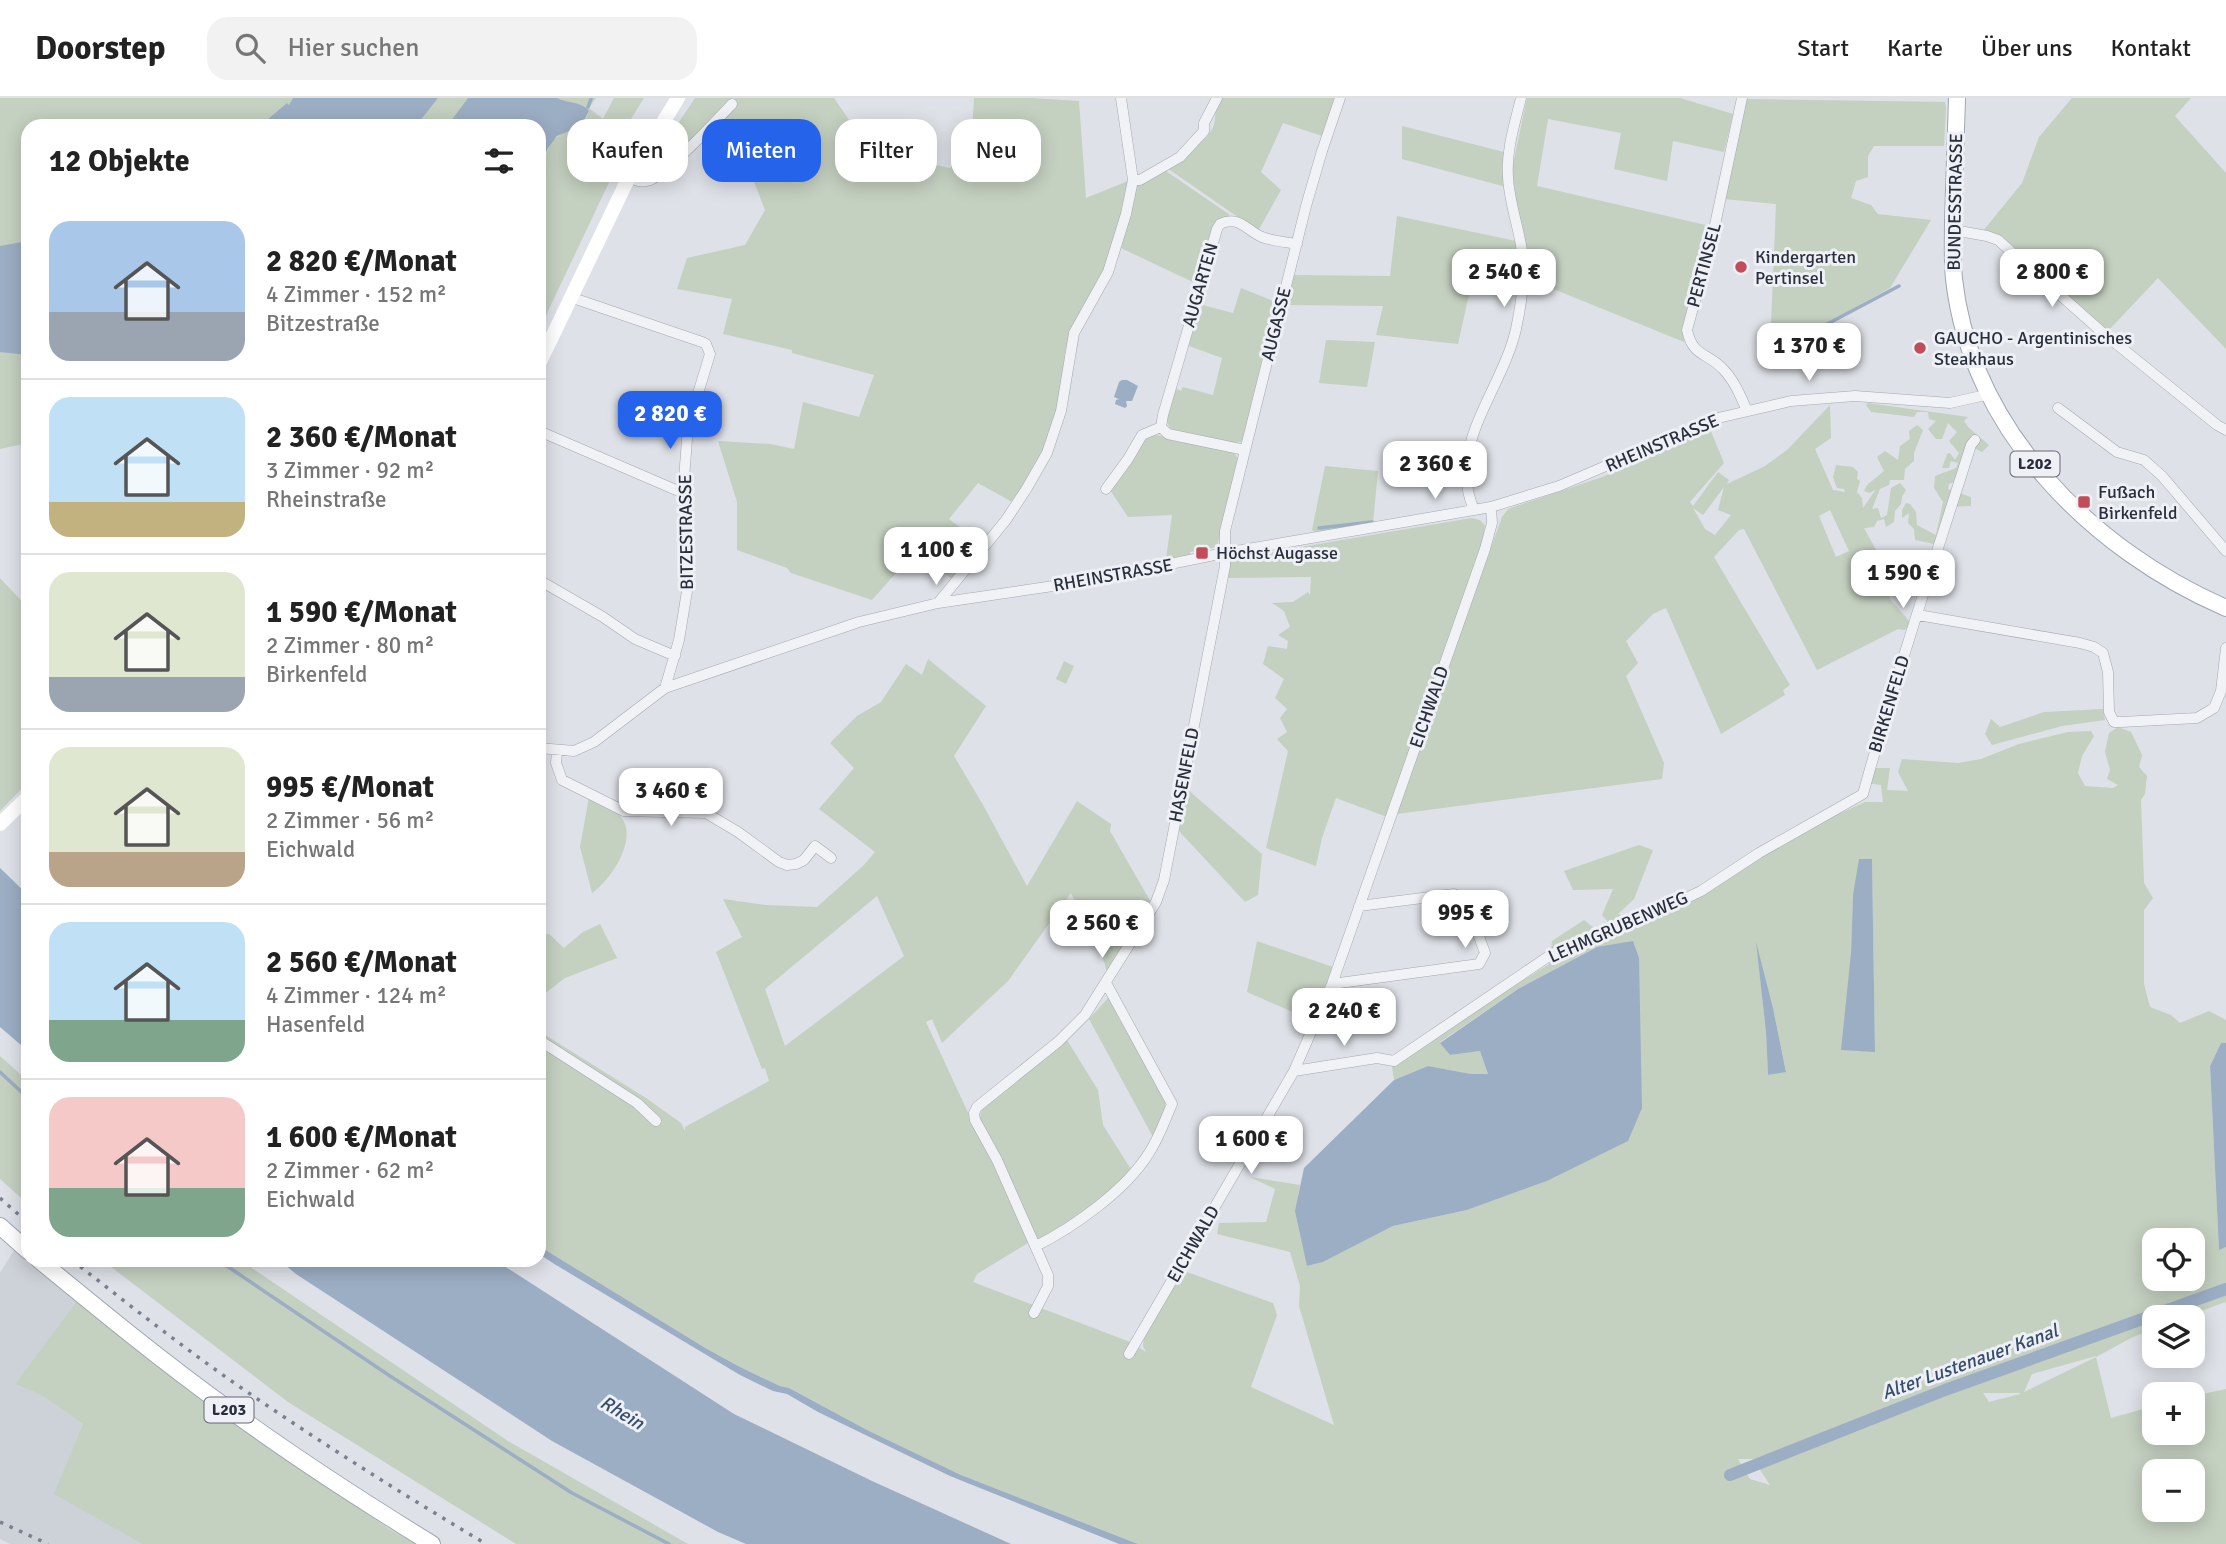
<!DOCTYPE html>
<html lang="de">
<head>
<meta charset="utf-8">
<style>
	:root { --surface:#fff; --page:#f2f2f2; --text:#222; --muted:#767676; --line:#e0e0e0; --accent:#2563eb }
	body { margin:0; font-family:Signika,sans-serif; background:var(--page); color:var(--text); height:100vh; display:flex; flex-direction:column; font-size:26px; white-space:nowrap }
	* { box-sizing:border-box; margin:0 }
	p { font-size:23px; color:var(--muted) }
	.icon { flex:none; width:38px; height:38px; fill:none; stroke:currentColor; stroke-width:2; stroke-linecap:round; stroke-linejoin:round }
	.map { position:relative; flex:1; overflow:hidden }
	.details { position:absolute; left:21px; top:21px; width:525px; height:1148px; display:flex; flex-direction:column; background:var(--surface); border-radius:21px; box-shadow:0 4px 18px #0003 }
	.details>* { flex:none }
	.banner { position:absolute; left:567px; top:21px; width:665px; height:63px; display:flex; gap:14px }
	.tools { position:absolute; left:2142px; top:1130px; display:grid; gap:14px }
	.tools a { display:grid; place-items:center; width:63px; height:63px; border-radius:14px; background:var(--surface); box-shadow:0 4px 18px #0003; font-size:35px }
	.price { position:absolute; translate:-50% -60px; padding:0 16px; border-radius:14px; background:#fff; color:#222; font-size:23px; line-height:46px; filter:drop-shadow(0 2px 4px #0008) }
	.price::after { content:''; position:absolute; left:50%; top:42px; width:21px; height:16px; margin-left:-10px; background:inherit; clip-path:polygon(0 0,100% 0,50% 100%) }
	.price.active { background:var(--accent); color:#fff }
	ul { padding:0; list-style:none }
	li { display:flex; align-items:center; gap:21px; height:175px; padding:0 28px }
	li+li { border-top:2px solid var(--line) }
	li span { display:grid; place-items:center; flex:none; width:196px; height:140px; border-radius:21px; color:#555 }
	li>.icon { margin-inline-start:auto }
	span .icon { width:84px; height:84px; fill:#fffc; stroke-width:1 }
	li b { font-size:30px }
	h2 { display:flex; justify-content:space-between; align-items:center; height:84px; padding:0 28px; font-size:30px }
	.pill { padding:0 24px; border-radius:21px; background:var(--surface); box-shadow:0 4px 18px #0003; font-size:24px; line-height:63px }
	.pill.active { background:var(--accent); color:#fff }
	header { display:flex; align-items:center; gap:42px; box-sizing:border-box; height:98px; padding:0 35px; background:var(--surface); border-bottom:2px solid var(--line) }
	header strong { font-size:33px }
	nav { display:flex; gap:38px; margin-inline-start:auto; font-size:24px }
	.search { width:490px; height:63px; background:var(--page); display:flex; align-items:center; gap:18px; box-sizing:border-box; padding:0 24px; border-radius:21px; color:var(--muted); font-size:26px }
	.map>svg:first-child { display:block }
	.built { fill:#cdd1d8 }
	.green { fill:#c4d0c0; fill-rule:evenodd }
	.water { fill:#9caec4 }
	.lines { fill:none; stroke-linecap:round; stroke-linejoin:round }
	.stream { stroke:#9caec4; stroke-width:3.5 }
	.canal { stroke:#9caec4; stroke-width:12 }
	.minor-casing { stroke:#a4a8b0; stroke-width:11 }
	.primary-casing { stroke:#9fa6b2; stroke-width:18 }
	.minor { stroke:#f1f2f5; stroke-width:10 }
	.secondary { stroke:#fff; stroke-width:14 }
	.primary { stroke:#fff; stroke-width:16 }
	.rail { stroke:#79818f; stroke-width:3.5; stroke-dasharray:3.5 7; stroke-linecap:butt }
	.poi-dot { fill:#c34c5a; stroke:#eef0f5; stroke-width:2.5 }
	.labels { text-anchor:middle; dominant-baseline:central; stroke-width:6; stroke-linejoin:round; paint-order:stroke }
	.shield { fill:#eef0f5; stroke:#646974; stroke-width:2 }
	.shield-label { font-size:16px; font-weight:bold; fill:#292f3c }
	.street-label { font-size:18px; fill:#292f3c; stroke:#eef0f5 }
	.poi-label { font-size:18px; fill:#292f3c; stroke:#eef0f5; text-anchor:start }
	.water-label { font-size:19px; font-style:italic; fill:#364d6d; stroke:#eef0f5 }
</style>
</head>
<body>
<header>
<strong>Doorstep</strong>
<div class="search"><svg class="icon" aria-label="search" viewBox="0 0 24 24"><circle cx="10" cy="10" r="6"/><path d="M15 15l6 6"/></svg>Hier suchen</div>
<nav><a>Start</a><a>Karte</a><a>Über uns</a><a>Kontakt</a></nav>
</header>
<div class="map">
<svg width="2226" height="1446" viewBox="0 0 2226 1446">
	<rect width="100%" height="100%" fill="#dee1e7"/>
	<path class="built" d="M16,1149L28,1159V1162H32L79,1200L15,1286L41,1297L83,1326L55,1396L142,1446H10L0,1441V1175Z"/>
	<path class="green" d="M0,0H468L447,28H28V345L0,351Z
		M557,0H596L589,10L603,21L614,0H644L624,32L631,38L549,211L539,238V71L552,43L564,34L577,30L583,26L589,13Z
		M695,0H732L679,54L647,78L644,77Z
		M734,0H834L870,53L950,70L971,51L974,0H1030L1079,3L1086,100L1128,83C1121,114 1117,148 1103,177C1091,201 1073,222 1066,249C1062,268 1063,288 1059,307C1051,343 1033,374 1014,405L978,385L949,421L982,446L953,482L931,465L923,464L921,447L872,502L791,475L787,470L737,452V404L718,343L770,346L794,351L803,304L859,319L874,277L792,255V252L723,236L732,201L677,191L687,160L745,147L765,112L751,76L735,77L704,42L736,5Z
		M1220,0H1335L1322,38L1283,25L1261,74L1281,92L1258,133L1167,70C1180,62 1209,42 1214,27C1217,15 1213,14 1220,0Z
		M1527,0H1680L1733,16L1724,54L1673,43L1667,83L1614,71L1621,35L1548,21L1537,88L1710,128L1685,219L1683,231L1684,244L1551,190L1527,189L1512,71Z
		M2072,0H2191L2175,18L2226,75V251L2158,180L2107,234L1983,133L2022,85L2039,39Z
		M1744,1L1945,4L1946,10L1944,48H1874L1868,58V79L1856,83L1851,100L1871,107L1878,116L1931,122L1890,190L1829,224L1780,247L1781,228L1771,227L1776,106L1724,101Z
		M1402,28L1504,54L1502,69L1506,89L1402,61Z
		M1163,71L1230,117L1216,124L1197,186L1121,150L1135,91L1139,86Z
		M1397,118L1516,143L1517,189L1507,191L1472,183L1458,246L1376,237L1383,208L1284,207L1292,177L1390,178Z
		M1241,190L1278,205L1245,338L1242,343L1236,345L1171,331C1161,319 1171,303 1175,290L1181,293L1183,289L1213,297L1222,260L1189,248L1199,206L1233,215Z
		M1326,242L1375,244L1367,289L1319,285Z
		M1868,305L1968,319L1964,323L1969,330L1989,347L1982,354L1968,347L1958,382L1949,386L1948,391L1971,399V408L1945,409L1947,417L1934,446L1915,442L1914,431L1908,425L1909,415L1902,420V412L1906,405L1910,406L1916,414L1917,427L1936,437L1943,404L1934,390L1935,378L1956,370L1958,365L1951,363L1949,370H1942L1947,356L1950,355L1955,362L1959,355L1949,343L1957,334L1948,325L1942,341H1936L1928,331L1936,323L1929,321L1928,314H1917L1914,319L1871,314L1866,307Z
		M1830,307L1831,340L1815,351L1833,392L1845,394L1844,391L1837,390L1833,379L1836,367L1853,369L1858,374L1857,381L1860,383L1857,394L1862,400L1863,410L1876,391L1870,395L1864,393L1867,387L1884,373L1877,359L1885,353L1898,362L1900,348L1910,341L1909,333L1917,327L1923,332L1914,355V363L1905,371L1904,382H1890L1889,387L1880,391L1872,411L1878,410L1881,420L1887,417L1891,390L1900,385L1906,392L1902,399L1901,406L1895,413L1894,424L1886,429L1884,421L1877,423L1874,429L1864,430L1884,466L1890,501L1911,525L1905,532L1898,531L1817,572L1744,431L1739,432L1714,459L1790,587L1783,592L1785,597L1721,636L1666,510L1653,516L1626,543L1638,565L1626,578L1664,665L1662,681L1397,716L1429,620L1502,419L1508,411L1602,379L1710,331L1724,365L1690,404L1693,408L1718,374L1729,382L1727,386L1765,368L1787,352ZM1724,389L1718,412L1731,417L1715,437L1705,431L1693,410L1703,417ZM1830,412L1849,453L1836,459L1819,418Z
		M1157,337L1229,353L1235,356L1238,361L1217,449L1190,454L1191,457L1166,461L1172,417L1128,419L1110,392L1142,343L1149,338Z
		M1325,368L1378,373L1373,425L1315,434L1312,432Z
		M1471,420L1480,422L1485,428L1484,434L1486,436L1387,719L1336,700L1322,740L1316,768L1266,750L1288,653L1277,641L1287,634L1280,620L1287,611L1275,600L1284,581L1263,566L1268,548L1287,551L1288,543L1278,537L1290,529L1284,513L1272,505L1293,504L1308,494L1310,497L1311,479L1226,480L1231,461Z
		M0,480L28,510V684L0,713Z
		M928,561L986,608L954,658L983,707L1027,788L1077,703L1111,726L1110,733L1152,806L1107,876L1105,866L1071,795L1008,883L942,945L932,921L926,924L971,1021L998,1075L1028,1145L977,1176L973,1184L1130,1244L1146,1254L1143,1248L1144,1238L1181,1176L1187,1174L1273,1205L1277,1217L1251,1289L1334,1327L1299,1208L1300,1188L1290,1154L1217,1136L1219,1125L1266,1124L1275,1091L1250,1079L1300,1087L1296,1113L1308,1168L1323,1164L1393,1128L1467,1112L1547,1083L1627,1043L1639,921V860L1597,849L1518,891L1440,944L1450,957L1480,953L1488,976H1471L1428,968L1394,982L1392,969L1430,941L1455,914L1471,915L1549,866L1552,843L1584,822L1606,840L1614,831L1602,817L1613,791L1573,792L1564,773L1639,747L1653,752L1634,801L1618,816L1631,821L1636,827L1814,727L1865,704H1883L1881,687L1864,685L1871,670H1890L1887,692L1908,693L1898,674L1902,661L1958,665L1981,661L2019,646L2068,634L2091,633L2094,638L2082,658L2078,675L2085,688L2113,690L2118,687L2107,681L2110,672L2105,654L2109,635L2118,629L2131,634L2142,657L2139,669L2147,678L2145,696L2141,702L2144,785L2153,800L2144,812V886L2150,909L2171,917L2180,925L2209,913L2226,922V945H2221L2210,968L2219,1152L2226,1149V1206L2225,1204L2183,1220H2154V1231L2133,1239L2096,1259L2111,1320L2154,1308V1335H2193V1298L2226,1291V1446H1138L961,1377L867,1332L789,1290L780,1288L740,1269L707,1251L539,1148V933L646,1000L681,1025L685,1033V1029L769,983L765,970L762,971L716,854L742,839L723,801L766,807L817,809L864,767L875,754L819,711L854,670L830,645L857,618L881,604L906,566L922,577ZM1872,761L1875,953L1874,954L1851,855L1853,797ZM877,798L904,858L785,948L765,891ZM1757,851L1773,910L1786,973L1768,977L1766,934ZM2154,1143H2193V1181H2154ZM2096,1258V1259L2024,1294L2032,1276ZM1983,1295H2020V1296L1989,1304ZM1738,1361H1753L1770,1387L1750,1381ZM2154,1374H2193V1412H2154Z
		M1064,563L1074,568L1066,586L1056,581Z
		M2103,611L2105,622L2062,628L1992,647L1985,636L1991,621L2000,629L2044,614Z
		M1187,691L1262,756L1258,797L1245,804L1178,732Z
		M589,699C599,705 614,710 621,719C639,741 610,783 592,795L580,749Z
		M600,826L617,860L565,880L539,900V846L546,836H549L564,850L583,834Z
		M1257,843L1333,869L1313,923L1247,894Z
		M1108,900L1165,1000V1013L1153,1039L1089,921Z
		M1067,942L1098,992L1103,1027L1132,1073L1077,1120L1038,1142L1032,1133L979,1022L983,1008Z
		M0,958L28,983V1106L0,1081Z
		M102,1162H240L508,1343L688,1446H516L288,1304Z
		M79,1200L246,1331L389,1431L416,1446H142L54,1396L83,1326L41,1297L15,1286Z"/>
	<path class="water" d="M293,0H438L416,28H260L287,5L289,7Z
		M468,0H557C567,5 583,4 589,13L581,28L557,38L548,50L539,71V28H447Z
		M28,143V257L0,254V148Z
		M1122,282H1127L1138,288L1132,303H1126L1127,308L1125,310L1115,306L1116,302L1119,301L1114,299L1119,284Z
		M1859,761H1872L1875,954L1841,952L1851,855L1853,797Z
		M0,770L28,797V953L0,929Z
		M1633,843L1639,860L1642,1010L1628,1043L1547,1083L1467,1112L1393,1128L1323,1164L1307,1168L1295,1113L1304,1070L1394,982L1428,968L1471,976H1488L1480,953L1450,957L1440,945L1518,891L1597,849Z
		M1756,844L1773,910L1786,974L1768,977L1766,934Z
		M2221,945H2226V1149L2219,1152L2210,968Z
		M539,1148L707,1251L740,1269L780,1288L789,1290L867,1332L961,1377L1138,1446H1119L950,1378L818,1314L787,1296L773,1293L740,1277L556,1167L539,1156Z
		M279,1162H495L734,1316L872,1383L1011,1446H746L718,1434L552,1343L296,1176Z"/>
	<g class="lines">
		<path class="stream" d="M588,9L591,1
			M1782,250L1899,188
			M1319,430L1372,424
			M0,974L28,1000
			M218,1162L390,1278L572,1395L669,1446"/>
		<path class="canal" d="M1730,1377L1945,1292L2226,1191"/>
		<defs>
			<path id="minor" d="M1742,0L1713,136L1687,232C1693,260 1708,254 1724,272C1735,284 1741,299 1747,313
				M629,79C636,83 641,85 650,82C668,75 716,23 732,6
				M1133,82H1140L1180,59L1204,33V25L1217,0
				M1953,132L1987,138L1998,142L2103,235L2217,327L2226,332
				M570,199L702,244L706,246L710,256L689,325L687,341L683,395L689,481L679,542L665,590
				M2058,310L2117,354L2144,362L2162,378L2226,453
				M539,333L683,395
				M1245,352L1168,336L1161,329L1163,317L1217,131L1220,126C1239,117 1246,132 1262,139C1273,143 1285,144 1297,146
				M1106,391L1128,361L1142,337L1161,329
				M1474,412C1446,347 1502,293 1516,231C1522,203 1526,175 1521,147C1517,124 1509,102 1508,79C1506,52 1515,25 1521,0
				M539,482L603,519L635,541L675,558
				M938,505L1006,422L1027,390L1047,355L1061,313L1074,235L1108,174L1126,116L1133,82L1121,0
				M1918,517L2080,545L2094,549L2103,555L2108,574L2109,614L2114,624H2121L2197,620L2214,610L2221,593L2226,550
				M539,650L574,653L594,644L665,590L859,524L938,505L1087,483L1224,455L1491,409L1559,388L1718,320L1791,303L1855,298L1950,305L1990,296
				M557,653L556,665L562,682L624,713L706,715L738,734L779,764L787,767L796,766L804,762L815,748L831,760
				M1332,886L1479,866L1485,855L1466,802L1454,796L1359,808
				M539,942L637,1005L656,1023
				M1294,973L1377,960L1394,963L1552,856L1645,820L1701,793L1759,755L1863,696C1895,579 1934,464 1971,347L1975,342
				M1036,1148C1074,1129 1126,1092 1149,1055C1159,1040 1165,1022 1172,1006L1106,885
				M1034,1215L1048,1188V1177L997,1062L975,1022L974,1015L977,1009L1059,943L1085,917L1156,804L1164,782L1225,468V433L1306,108L1322,53L1340,0
				M1129,1256L1294,973L1332,886L1485,451L1492,425L1491,409"/>
			<path id="primary" d="M1957,0C1956,41 1954,82 1953,122C1953,142 1952,161 1954,181C1971,332 2092,452 2226,510
				M0,1128L28,1153
				M39,1162C101,1213 162,1263 227,1310C294,1359 362,1403 432,1446"/>
		</defs>
		<use href="#minor" class="minor-casing"/>
		<use href="#primary" class="primary-casing"/>
		<use href="#minor" class="minor"/>
		<path class="secondary" d="M539,266L629,79L678,0
			M0,726L28,699"/>
		<use href="#primary" class="primary"/>
		<path class="rail" d="M0,1100L28,1125
			M72,1162C124,1203 176,1244 230,1282C313,1340 399,1394 486,1446
			M0,1424L48,1446"/>
	</g>
	<g class="poi-dot">
		<circle cx="1741" cy="169" r="7"/>
		<circle cx="1920" cy="250" r="7"/>
		<rect x="2077" y="397" width="14" height="14" rx="3.5"/>
		<rect x="1195" y="448" width="14" height="14" rx="3.5"/>
	</g>
	<g class="labels">
		<g class="shield">
			<rect x="2010.5" y="353.5" width="49" height="25" rx="5"/>
			<rect x="204.5" y="1299.5" width="49" height="25" rx="5"/>
		</g>
		<g class="shield-label">
			<text x="2035" y="366">L202</text>
			<text x="229" y="1312">L203</text>
		</g>
		<g class="street-label">
			<text transform="translate(1955 104) rotate(-89)">BUNDESSTRASSE</text>
			<text transform="translate(1704 167) rotate(-75)">PERTINSEL</text>
			<text transform="translate(1200 187) rotate(-74)">AUGARTEN</text>
			<text transform="translate(1276 226) rotate(-76)">AUGASSE</text>
			<text transform="translate(1662 345) rotate(-23)">RHEINSTRASSE</text>
			<text transform="translate(686 434) rotate(-91)">BITZESTRASSE</text>
			<text transform="translate(1113 477) rotate(-10)">RHEINSTRASSE</text>
			<text transform="translate(1889 606) rotate(-73)">BIRKENFELD</text>
			<text transform="translate(1429 609) rotate(-71)">EICHWALD</text>
			<text transform="translate(1184 677) rotate(-79)">HASENFELD</text>
			<text transform="translate(1618 829) rotate(-24)">LEHMGRUBENWEG</text>
			<text transform="translate(1193 1146) rotate(-60)">EICHWALD</text>
		</g>
		<g class="poi-label">
			<text x="1755" y="159">Kindergarten<tspan x="1755" dy="21">Pertinsel</tspan></text>
			<text x="1934" y="240">GAUCHO - Argentinisches<tspan x="1934" dy="21">Steakhaus</tspan></text>
			<text x="2098" y="394">Fußach<tspan x="2098" dy="21">Birkenfeld</tspan></text>
			<text x="1216" y="455">Höchst Augasse</text>
		</g>
		<g class="water-label">
			<text transform="translate(1970 1264) rotate(-20)">Alter Lustenauer Kanal</text>
			<text transform="translate(622 1315) rotate(31)">Rhein</text>
		</g>
	</g>
</svg>
<div class="tools">
<a><svg class="icon" aria-label="locate" viewBox="0 0 24 24"><circle cx="12" cy="12" r="6"/><path d="M12 2v4M12 18v4M2 12h4M18 12h4"/></svg></a>
<a><svg class="icon" aria-label="layers" viewBox="0 0 24 24"><path d="M12 4l9 5-9 5-9-5zM3 14l9 5 9-5"/></svg></a>
<a>+</a>
<a>−</a>
</div>
<b class="price" style="left:1504px;top:211px">2 540 €</b>
<b class="price" style="left:2052px;top:211px">2 800 €</b>
<b class="price" style="left:1809px;top:285px">1 370 €</b>
<b class="price active" style="left:670px;top:353px">2 820 €</b>
<b class="price" style="left:1435px;top:403px">2 360 €</b>
<b class="price" style="left:936px;top:489px">1 100 €</b>
<b class="price" style="left:1903px;top:512px">1 590 €</b>
<b class="price" style="left:671px;top:730px">3 460 €</b>
<b class="price" style="left:1465px;top:852px">995 €</b>
<b class="price" style="left:1102px;top:862px">2 560 €</b>
<b class="price" style="left:1344px;top:950px">2 240 €</b>
<b class="price" style="left:1251px;top:1078px">1 600 €</b>
<div class="banner">
<a class="pill">Kaufen</a>
<a class="pill active">Mieten</a>
<a class="pill">Filter</a>
<a class="pill">Neu</a>
</div>
<section class="details">
<h2>12 Objekte<svg class="icon" aria-label="filters" viewBox="0 0 24 24"><path d="M4 7h16M4 17h16"/><circle cx="9" cy="7" r="2"/><circle cx="15" cy="17" r="2"/></svg></h2>
<ul>
<li><span style="background:linear-gradient(#a9c7e8 65%,#9aa5b1 0)"><svg class="icon" aria-label="home" viewBox="0 0 24 24"><path d="M3 11l9-7 9 7M6 9v11h12V9"/></svg></span><div><b>2 820 €/Monat</b><p>4 Zimmer · 152 m²</p><p>Bitzestraße</p></div></li>
<li><span style="background:linear-gradient(#bfe0f5 75%,#c2b280 0)"><svg class="icon" aria-label="home" viewBox="0 0 24 24"><path d="M3 11l9-7 9 7M6 9v11h12V9"/></svg></span><div><b>2 360 €/Monat</b><p>3 Zimmer · 92 m²</p><p>Rheinstraße</p></div></li>
<li><span style="background:linear-gradient(#dfe7d0 75%,#9aa5b1 0)"><svg class="icon" aria-label="home" viewBox="0 0 24 24"><path d="M3 11l9-7 9 7M6 9v11h12V9"/></svg></span><div><b>1 590 €/Monat</b><p>2 Zimmer · 80 m²</p><p>Birkenfeld</p></div></li>
<li><span style="background:linear-gradient(#dfe7d0 75%,#b9a48a 0)"><svg class="icon" aria-label="home" viewBox="0 0 24 24"><path d="M3 11l9-7 9 7M6 9v11h12V9"/></svg></span><div><b>995 €/Monat</b><p>2 Zimmer · 56 m²</p><p>Eichwald</p></div></li>
<li><span style="background:linear-gradient(#bfe0f5 70%,#7fa58c 0)"><svg class="icon" aria-label="home" viewBox="0 0 24 24"><path d="M3 11l9-7 9 7M6 9v11h12V9"/></svg></span><div><b>2 560 €/Monat</b><p>4 Zimmer · 124 m²</p><p>Hasenfeld</p></div></li>
<li><span style="background:linear-gradient(#f6c9c9 65%,#7fa58c 0)"><svg class="icon" aria-label="home" viewBox="0 0 24 24"><path d="M3 11l9-7 9 7M6 9v11h12V9"/></svg></span><div><b>1 600 €/Monat</b><p>2 Zimmer · 62 m²</p><p>Eichwald</p></div></li>
</ul>
</section>
</div>
</body>
</html>
